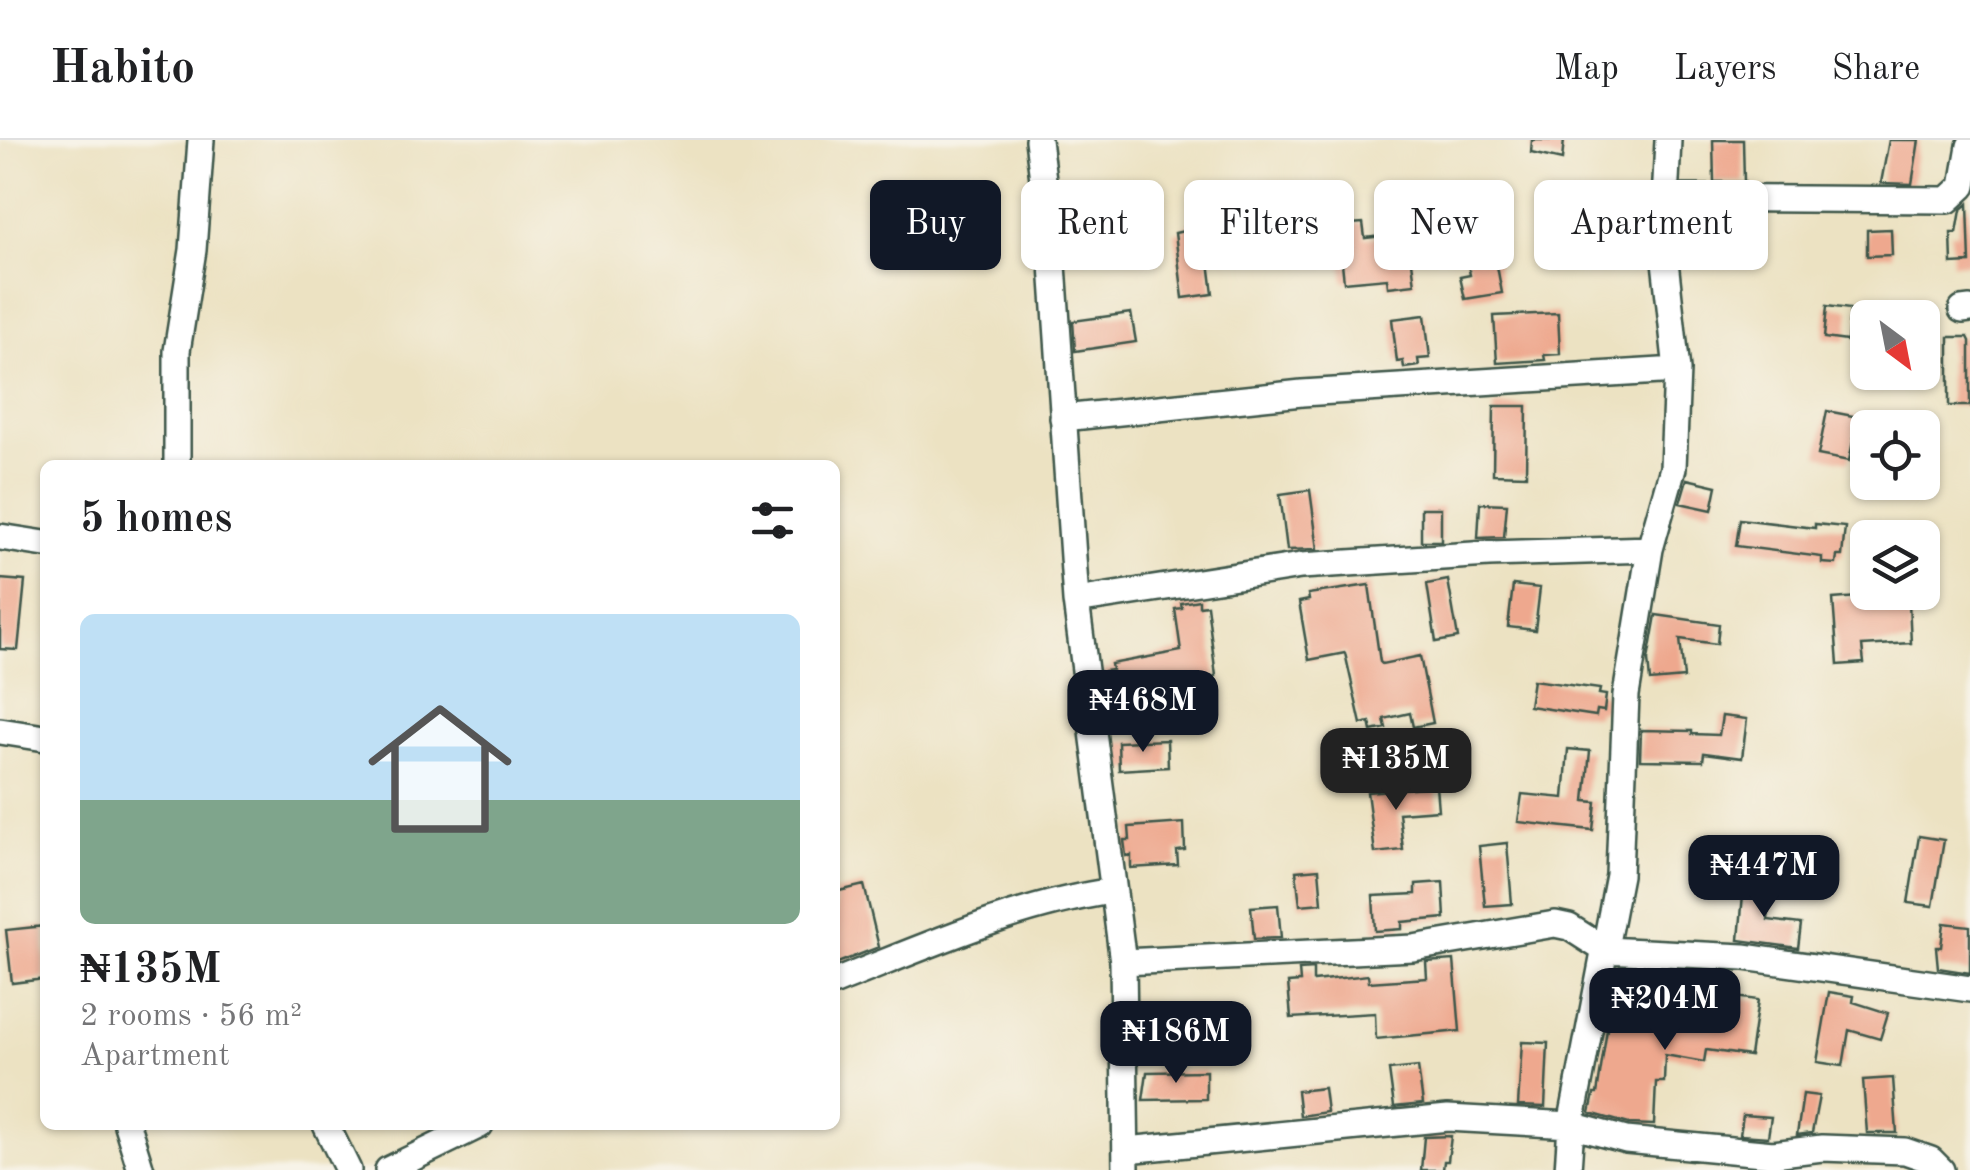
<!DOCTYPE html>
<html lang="en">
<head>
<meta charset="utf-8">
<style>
	:root { --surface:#fff; --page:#f6f6f6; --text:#202124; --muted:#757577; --line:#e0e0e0; --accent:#111827 }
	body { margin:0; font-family:"Old Standard TT",serif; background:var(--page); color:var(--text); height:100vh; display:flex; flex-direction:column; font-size:38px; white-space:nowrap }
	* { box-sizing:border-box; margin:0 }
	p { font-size:32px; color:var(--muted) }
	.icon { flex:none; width:55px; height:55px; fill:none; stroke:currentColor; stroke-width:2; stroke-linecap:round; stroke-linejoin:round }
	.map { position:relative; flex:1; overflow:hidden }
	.panel { position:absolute; left:40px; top:320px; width:800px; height:670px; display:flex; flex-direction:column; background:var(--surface); border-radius:15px; box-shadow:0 2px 8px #0004 }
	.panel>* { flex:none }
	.guide { position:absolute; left:870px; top:40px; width:950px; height:90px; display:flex; gap:20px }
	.needle { width:65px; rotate:148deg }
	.controls { position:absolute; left:1850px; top:160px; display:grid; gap:20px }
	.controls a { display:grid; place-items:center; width:90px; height:90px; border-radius:15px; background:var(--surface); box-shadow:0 2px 8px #0004; font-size:50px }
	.price { position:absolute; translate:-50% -85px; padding:0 22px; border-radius:20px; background:var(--accent); color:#fff; font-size:32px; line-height:65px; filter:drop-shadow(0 2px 5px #0008) }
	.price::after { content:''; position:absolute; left:50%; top:60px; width:30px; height:22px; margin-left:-15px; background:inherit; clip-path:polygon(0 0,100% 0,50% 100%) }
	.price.active { background:#222; color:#fff }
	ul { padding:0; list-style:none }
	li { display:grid; align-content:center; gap:20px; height:530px; padding:0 40px }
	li+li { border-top:2px solid var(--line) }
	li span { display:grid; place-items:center; height:310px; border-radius:15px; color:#555 }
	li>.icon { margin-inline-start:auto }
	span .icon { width:180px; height:180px; fill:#fffc; stroke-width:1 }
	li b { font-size:42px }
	h2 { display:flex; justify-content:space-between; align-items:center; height:120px; padding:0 40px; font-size:42px }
	.pill { padding:0 35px; border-radius:15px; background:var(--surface); box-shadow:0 2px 8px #0004; font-size:35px; line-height:90px }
	.pill.active { background:var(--accent); color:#fff }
	header { display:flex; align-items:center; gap:60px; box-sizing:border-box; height:140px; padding:0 50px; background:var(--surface); border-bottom:2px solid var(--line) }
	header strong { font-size:48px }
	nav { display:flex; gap:55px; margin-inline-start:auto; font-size:35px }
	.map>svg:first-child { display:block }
	.building { fill:#eea88e }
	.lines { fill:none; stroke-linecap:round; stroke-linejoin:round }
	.minor-casing { stroke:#3e5649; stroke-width:30 }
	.minor { stroke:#fff; stroke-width:25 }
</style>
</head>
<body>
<header>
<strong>Habito</strong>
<nav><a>Map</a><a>Layers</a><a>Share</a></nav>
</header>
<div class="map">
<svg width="1970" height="1030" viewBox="0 0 1970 1030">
	<rect width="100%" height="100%" fill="#f7f3e8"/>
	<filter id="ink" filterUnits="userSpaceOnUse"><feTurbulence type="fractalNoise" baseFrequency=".01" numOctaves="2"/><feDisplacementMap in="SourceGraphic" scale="20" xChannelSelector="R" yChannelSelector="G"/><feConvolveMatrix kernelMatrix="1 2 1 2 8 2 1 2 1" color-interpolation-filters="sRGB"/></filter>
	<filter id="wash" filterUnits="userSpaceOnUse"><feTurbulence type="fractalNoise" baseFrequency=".0048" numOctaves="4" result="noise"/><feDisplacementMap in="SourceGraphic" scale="40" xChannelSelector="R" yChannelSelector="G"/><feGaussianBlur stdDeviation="2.25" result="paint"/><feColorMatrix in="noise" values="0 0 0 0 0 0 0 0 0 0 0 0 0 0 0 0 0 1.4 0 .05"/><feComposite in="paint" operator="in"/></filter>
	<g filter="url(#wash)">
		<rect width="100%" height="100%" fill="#ece2c2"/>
		<g id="blocks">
			<path class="building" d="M1532,0H1564L1562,20L1531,13Z
				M1713,0H1743L1744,42H1714Z
				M1889,0H1919L1912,44L1881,43Z
				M1968,64L1970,123L1952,124L1951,93H1957L1961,70Z
				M1483,73L1486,89L1490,88L1502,153L1465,159L1460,137L1470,135L1459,78Z
				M1573,75L1627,78L1626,103L1571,100Z
				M1286,82L1290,110L1262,114L1259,85Z
				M1363,83L1365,98L1408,93L1415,144L1388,147L1387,138L1344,142L1338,85Z
				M1199,85V89H1205L1213,154L1183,158L1175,93L1184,91V87Z
				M1891,89L1892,115L1867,116V90Z
				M1827,166L1850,169L1847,201L1824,198Z
				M1131,173L1136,202L1075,211L1073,181Z
				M1558,173L1560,214L1544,215L1545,220L1497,223L1494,176Z
				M1425,175L1430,218L1418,219L1419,226L1404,228L1403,221L1397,222L1392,179Z
				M1949,197H1968L1970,201V266H1949Z
				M1494,266H1527L1526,335L1493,334Z
				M1827,271L1858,277L1849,321L1818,315Z
				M1687,339L1717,346L1712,370L1680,363Z
				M1310,350L1318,409L1287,410L1280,354Z
				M1480,363L1507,364L1504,397L1478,398Z
				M1421,368H1441V401H1421Z
				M1740,379L1815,388V384L1845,387L1842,416H1837L1836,424L1822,423V417L1736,406Z
				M0,439L25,441L18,510L0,509Z
				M1448,440L1458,498L1436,502L1427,444Z
				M1369,445L1380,522L1382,524L1420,516L1433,583L1413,587L1410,573L1384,579L1386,588L1372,591L1370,582L1361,584L1345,513L1309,520L1299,462L1309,460L1308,454Z
				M1513,445L1540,448L1535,490L1508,487Z
				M1904,454V462H1909L1911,503L1862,506L1864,523L1838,525L1833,459L1858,457L1859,464L1889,463V455Z
				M1199,460V466L1207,465L1216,536L1116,552L1114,546L1106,548L1104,531L1112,530L1111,524L1181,511L1175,469L1182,468L1181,463Z
				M1656,475L1719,484L1717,504L1680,499L1684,538L1650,541L1648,520Z
				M1533,540L1600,549L1599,554L1606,555L1604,571L1597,570L1596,576L1529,566Z
				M1722,576L1747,579L1742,618L1704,613L1703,621L1640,620L1641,590L1692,591V594L1719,595Z
				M1167,600L1168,627L1119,630L1118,602Z
				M1568,609L1590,611L1585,661L1596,662L1593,690L1518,682L1522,654L1564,658Z
				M1436,646L1438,670L1399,673L1403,710L1375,713L1367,652Z
				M1184,683L1185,710L1177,711L1178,725L1131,728V715L1126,716L1124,700H1130L1129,687Z
				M1919,696L1944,700L1933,766L1908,763Z
				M1507,703L1512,764L1485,766L1479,706Z
				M1319,729L1322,763L1300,765L1296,731Z
				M1443,742L1445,778L1402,782V789L1375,791L1373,756L1416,754V744Z
				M1744,743L1771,745L1768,780L1801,784L1798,808L1739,800Z
				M864,745L879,807L835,824V752Z
				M1278,765L1281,798L1254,799L1251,767Z
				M1944,783L1970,786V833L1938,828L1936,807H1941Z
				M45,786V839L12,843L6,790Z
				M1454,820L1460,891L1376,899L1375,873L1291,878L1288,843L1300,842L1299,830L1313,829V841L1368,835L1369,842L1427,838L1426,822Z
				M1829,852L1854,856L1853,862L1888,873L1880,899L1849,890L1843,926L1817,922Z
				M1727,856L1758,860L1750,916L1706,910L1704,922L1665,915L1664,942H1656L1654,985L1629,984L1590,973L1594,954H1597L1610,870L1638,873V881L1679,885L1684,858L1726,865Z
				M1522,902L1548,903L1545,967L1518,966Z
				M1418,927L1423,964L1394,967L1389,930Z
				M1206,931V959L1143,960L1147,932Z
				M1893,938L1897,993H1867L1863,940Z
				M1324,948L1327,972L1300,976L1297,951Z
				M1803,954L1819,956L1812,993L1797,995Z
				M1743,975L1771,977L1768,997L1740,995Z
				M1451,996L1448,1021H1444L1443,1030H1421L1424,997Z"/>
		</g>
	</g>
	<g filter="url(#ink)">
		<use href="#blocks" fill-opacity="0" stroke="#3e5649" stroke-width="2.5"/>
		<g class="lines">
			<defs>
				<path id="minor" d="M1038,0L1052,110L1076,461L1123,822L1126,1030
					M1665,58L1948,60L1963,46L1970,6
					M1962,170L1970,169
					M1063,278L1302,253L1677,230
					M177,325V211L193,110L201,0
					M0,397L45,404
					M1076,461L1301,426L1489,414L1650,409
					M0,591L45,598
					M1123,822L1413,808L1555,784L1569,787L1605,810L1744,817L1970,849
					M835,842C924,807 1017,765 1112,751
					M127,985L141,1030
					M326,985L348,1030
					M1127,1010L1448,978L1571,985L1626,1000L1773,1014L1822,1008L1905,1011L1931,1020L1941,1030
					M388,1030L480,985
					M1568,1030L1571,985L1619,735L1626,555L1650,409L1673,328L1677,230L1663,103L1668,0"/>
			</defs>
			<use href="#minor" class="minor-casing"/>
			<use href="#minor" class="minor"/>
		</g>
	</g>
</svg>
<div class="controls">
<a><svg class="needle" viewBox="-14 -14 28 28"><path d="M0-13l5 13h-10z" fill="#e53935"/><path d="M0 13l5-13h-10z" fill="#757577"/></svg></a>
<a><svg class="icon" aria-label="locate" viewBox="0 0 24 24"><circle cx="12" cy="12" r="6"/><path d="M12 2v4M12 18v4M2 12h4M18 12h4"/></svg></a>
<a><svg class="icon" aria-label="layers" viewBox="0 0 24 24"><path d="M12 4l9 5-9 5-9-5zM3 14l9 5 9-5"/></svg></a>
</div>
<b class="price" style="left:1143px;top:615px">₦468M</b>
<b class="price active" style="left:1396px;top:673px">₦135M</b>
<b class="price" style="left:1764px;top:780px">₦447M</b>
<b class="price" style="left:1665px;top:913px">₦204M</b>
<b class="price" style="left:1176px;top:946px">₦186M</b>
<div class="guide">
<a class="pill active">Buy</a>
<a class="pill">Rent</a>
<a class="pill">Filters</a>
<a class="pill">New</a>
<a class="pill">Apartment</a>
</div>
<section class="panel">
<h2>5 homes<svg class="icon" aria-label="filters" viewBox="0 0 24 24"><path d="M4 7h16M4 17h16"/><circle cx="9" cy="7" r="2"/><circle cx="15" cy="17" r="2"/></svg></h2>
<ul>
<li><span style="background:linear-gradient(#bfe0f5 60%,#7fa58c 0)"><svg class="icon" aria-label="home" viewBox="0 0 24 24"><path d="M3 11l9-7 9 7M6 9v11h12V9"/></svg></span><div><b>₦135M</b><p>2 rooms · 56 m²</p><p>Apartment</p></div></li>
</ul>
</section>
</div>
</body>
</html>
